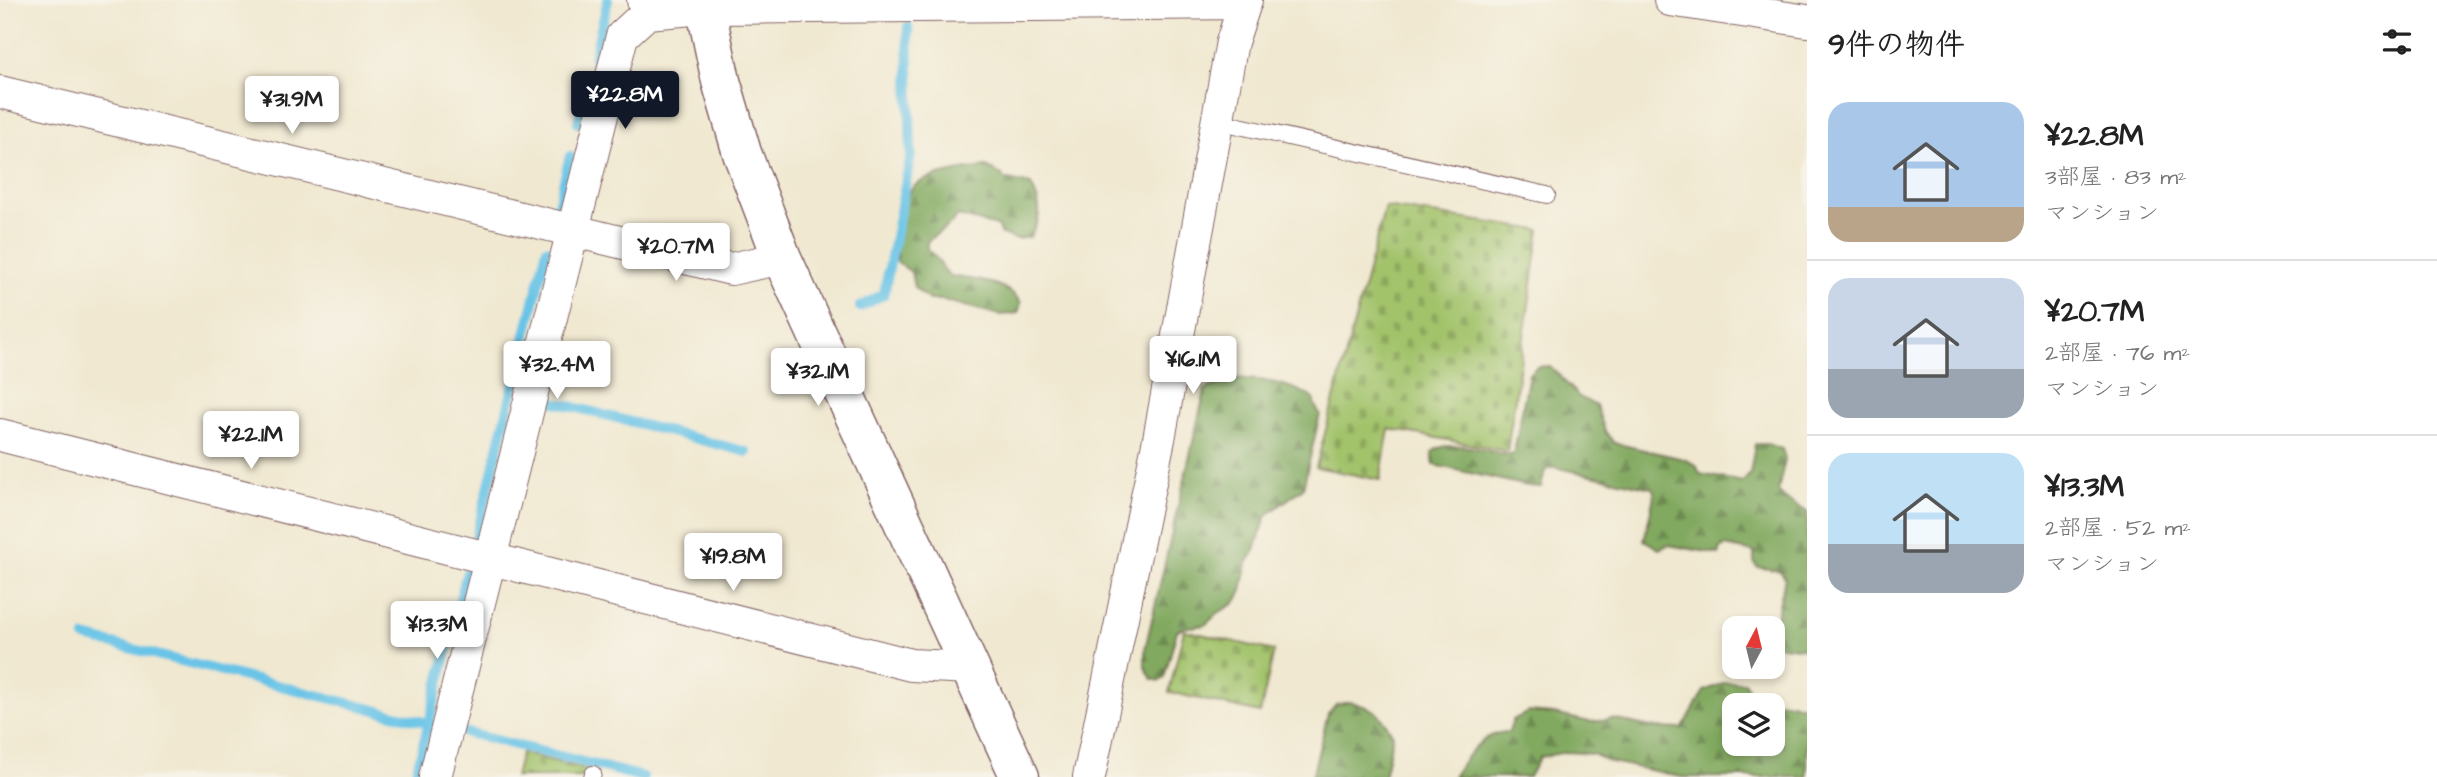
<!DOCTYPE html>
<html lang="ja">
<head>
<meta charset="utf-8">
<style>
	:root { --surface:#fff; --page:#f2f2f2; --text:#222; --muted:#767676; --line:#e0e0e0; --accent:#111827 }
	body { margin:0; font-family:"Architects Daughter","Klee One",sans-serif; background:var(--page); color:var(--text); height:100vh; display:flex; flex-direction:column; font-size:26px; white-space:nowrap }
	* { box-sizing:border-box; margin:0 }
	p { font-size:23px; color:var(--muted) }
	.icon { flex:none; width:38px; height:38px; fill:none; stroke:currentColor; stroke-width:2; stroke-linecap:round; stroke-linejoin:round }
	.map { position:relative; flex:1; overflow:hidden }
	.drawer { display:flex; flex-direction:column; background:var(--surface); width:630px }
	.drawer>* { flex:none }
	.needle { width:46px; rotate:7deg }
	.controls { position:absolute; left:1722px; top:616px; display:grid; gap:14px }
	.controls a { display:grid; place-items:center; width:63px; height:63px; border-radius:14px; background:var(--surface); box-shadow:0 4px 10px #0003; font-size:35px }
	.price { position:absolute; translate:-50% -60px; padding:0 16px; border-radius:7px; background:#fff; color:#222; font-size:23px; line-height:46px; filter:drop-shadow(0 2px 4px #0008) }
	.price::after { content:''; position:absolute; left:50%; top:42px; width:21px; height:16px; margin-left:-10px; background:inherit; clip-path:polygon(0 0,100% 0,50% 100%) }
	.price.on { background:var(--accent); color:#fff }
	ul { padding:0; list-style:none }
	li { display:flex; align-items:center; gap:21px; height:175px; padding:0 21px }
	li+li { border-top:2px solid var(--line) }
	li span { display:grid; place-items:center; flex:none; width:196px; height:140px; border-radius:21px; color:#555 }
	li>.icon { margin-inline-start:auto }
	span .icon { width:84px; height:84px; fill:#fffc; stroke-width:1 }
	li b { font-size:30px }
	h2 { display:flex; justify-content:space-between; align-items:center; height:84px; padding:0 21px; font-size:30px }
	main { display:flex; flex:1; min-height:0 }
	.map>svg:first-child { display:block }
	.forest { fill:url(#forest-firs); stroke:#666445; stroke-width:2; fill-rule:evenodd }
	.cemetery { fill:url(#cemetery-stones); stroke:#76714b; stroke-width:2 }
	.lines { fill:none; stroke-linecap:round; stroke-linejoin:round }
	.stream { stroke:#69c4e7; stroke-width:10 }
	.service-casing { stroke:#846565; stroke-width:18 }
	.minor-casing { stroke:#846565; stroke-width:34 }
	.tertiary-casing { stroke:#846565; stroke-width:41 }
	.service { stroke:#fff; stroke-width:16 }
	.minor { stroke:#fff; stroke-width:32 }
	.tertiary { stroke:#fff; stroke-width:38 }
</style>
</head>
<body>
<main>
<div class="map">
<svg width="1807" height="777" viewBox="0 0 1807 777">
	<defs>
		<pattern id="forest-firs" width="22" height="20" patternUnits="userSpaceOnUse" patternTransform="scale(1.75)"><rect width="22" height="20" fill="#81a95f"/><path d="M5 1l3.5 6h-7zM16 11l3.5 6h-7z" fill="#6c894f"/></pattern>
		<pattern id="cemetery-stones" width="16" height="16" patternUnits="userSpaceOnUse" patternTransform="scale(1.75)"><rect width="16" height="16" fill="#a2c36b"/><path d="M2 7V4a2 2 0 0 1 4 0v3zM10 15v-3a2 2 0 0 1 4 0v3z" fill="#8da75d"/></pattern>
	</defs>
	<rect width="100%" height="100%" fill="#f7f3e8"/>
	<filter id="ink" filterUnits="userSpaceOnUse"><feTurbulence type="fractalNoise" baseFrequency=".0143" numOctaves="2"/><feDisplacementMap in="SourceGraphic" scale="14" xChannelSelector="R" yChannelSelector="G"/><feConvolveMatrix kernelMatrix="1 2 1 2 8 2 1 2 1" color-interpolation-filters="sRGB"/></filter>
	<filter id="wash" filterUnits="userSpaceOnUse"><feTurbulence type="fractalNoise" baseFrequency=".00686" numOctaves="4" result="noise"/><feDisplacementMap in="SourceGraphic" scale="28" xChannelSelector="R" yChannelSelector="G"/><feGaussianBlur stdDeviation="1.57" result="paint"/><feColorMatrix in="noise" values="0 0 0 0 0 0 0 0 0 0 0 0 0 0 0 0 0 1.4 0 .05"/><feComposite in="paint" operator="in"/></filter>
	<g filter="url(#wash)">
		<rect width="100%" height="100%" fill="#f0e8d0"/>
		<path class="forest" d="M986,167L1002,175L1004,179L1031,185C1042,206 1042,216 1030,237L1016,239L1001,234L997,226L958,216C950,228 937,232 927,242V250C941,258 940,269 951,276C976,281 1006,280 1021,303L1018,313L1000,315L942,300H929L914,287L911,272L897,262C896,245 901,193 917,184C934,173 966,169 986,167Z
			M1550,366L1578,396L1596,406L1605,431L1614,443L1684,459L1696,465L1700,474L1743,482L1750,474L1755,444H1767L1782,449L1785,459L1778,491L1784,498L1807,512V649L1775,645L1773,631L1785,578L1780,571L1757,567L1754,562V552L1725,546L1721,548L1719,554L1668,545L1659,549L1644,540L1655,492L1652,488L1554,467L1545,470L1541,487L1528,486L1434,465L1432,453C1443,437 1491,452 1509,455L1514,453L1529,374L1537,367Z
			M1230,378C1259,379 1288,382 1313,398L1315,406L1320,414L1303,488L1267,515L1254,552L1247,563L1242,591L1235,603L1218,613L1205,625L1181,628L1177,631L1164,678L1160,681L1152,679L1145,667V649L1205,390Z
			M1725,682H1744L1754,697L1807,706V777H1682L1607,761L1593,754L1567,752L1540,757L1529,777H1453C1467,755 1482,732 1509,732L1513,720L1528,712L1554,714L1590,722L1612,719L1656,728L1682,729L1704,691ZM1734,705H1773V744H1734Z
			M1350,702C1376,708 1380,713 1393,735L1384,777H1312L1328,714L1336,705Z"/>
		<path class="cemetery" d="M1385,207L1540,230L1507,451L1389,429L1380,480L1316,467Z
			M1184,630L1274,651L1260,713L1169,692Z
			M521,753L588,770L586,777H515Z"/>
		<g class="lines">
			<path class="stream" d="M594,58L608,0
				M578,123L585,94
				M557,210L570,156
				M860,307L884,294L911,155L908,27
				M543,399L747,452
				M476,538L547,249
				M85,637L432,724
				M460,731L643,777
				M415,777L467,573"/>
		</g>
	</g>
	<g filter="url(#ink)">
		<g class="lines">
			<defs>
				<path id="service" d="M1217,121L1547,195
					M592,777L593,774"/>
				<path id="minor" d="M643,0L647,13L705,8L1245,3
					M1670,0L1807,21
					M0,92L731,269L782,258
					M0,435L911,665L971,668
					M435,777L622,36L647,13
					M1089,777L1159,439L1232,42L1246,0"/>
				<path id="tertiary" d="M704,0L721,81L742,153L782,258L1020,777"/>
			</defs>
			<use href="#service" class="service-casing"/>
			<use href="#minor" class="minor-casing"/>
			<use href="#tertiary" class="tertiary-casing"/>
			<use href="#service" class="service"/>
			<use href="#minor" class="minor"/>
			<use href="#tertiary" class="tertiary"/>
		</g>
	</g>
</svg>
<div class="controls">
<a><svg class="needle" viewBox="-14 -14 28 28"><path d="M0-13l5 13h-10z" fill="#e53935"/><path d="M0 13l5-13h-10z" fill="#767676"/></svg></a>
<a><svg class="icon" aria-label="layers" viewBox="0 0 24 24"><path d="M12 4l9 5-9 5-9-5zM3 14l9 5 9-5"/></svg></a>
</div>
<b class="price on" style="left:625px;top:131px">¥22.8M</b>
<b class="price" style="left:292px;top:136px">¥31.9M</b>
<b class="price" style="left:676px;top:283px">¥20.7M</b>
<b class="price" style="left:1193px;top:396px">¥16.1M</b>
<b class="price" style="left:557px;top:401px">¥32.4M</b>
<b class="price" style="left:818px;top:408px">¥32.1M</b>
<b class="price" style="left:251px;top:471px">¥22.1M</b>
<b class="price" style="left:733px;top:593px">¥19.8M</b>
<b class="price" style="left:437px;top:661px">¥13.3M</b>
</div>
<section class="drawer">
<h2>9件の物件<svg class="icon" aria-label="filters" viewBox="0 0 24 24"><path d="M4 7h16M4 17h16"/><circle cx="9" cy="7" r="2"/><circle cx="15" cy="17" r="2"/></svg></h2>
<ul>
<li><span style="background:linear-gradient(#a9c7e8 75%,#b9a48a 0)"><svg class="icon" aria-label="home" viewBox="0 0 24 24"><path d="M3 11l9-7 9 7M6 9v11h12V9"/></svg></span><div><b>¥22.8M</b><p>3部屋 · 83 m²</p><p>マンション</p></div></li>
<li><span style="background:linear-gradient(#c9d6e8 65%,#9aa5b1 0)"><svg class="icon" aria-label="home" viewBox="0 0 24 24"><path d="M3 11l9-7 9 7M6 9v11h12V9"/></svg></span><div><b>¥20.7M</b><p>2部屋 · 76 m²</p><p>マンション</p></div></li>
<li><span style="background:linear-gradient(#bfe0f5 65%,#9aa5b1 0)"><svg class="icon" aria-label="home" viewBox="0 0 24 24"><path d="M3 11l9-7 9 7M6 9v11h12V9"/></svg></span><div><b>¥13.3M</b><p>2部屋 · 52 m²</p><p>マンション</p></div></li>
</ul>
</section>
</main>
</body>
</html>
